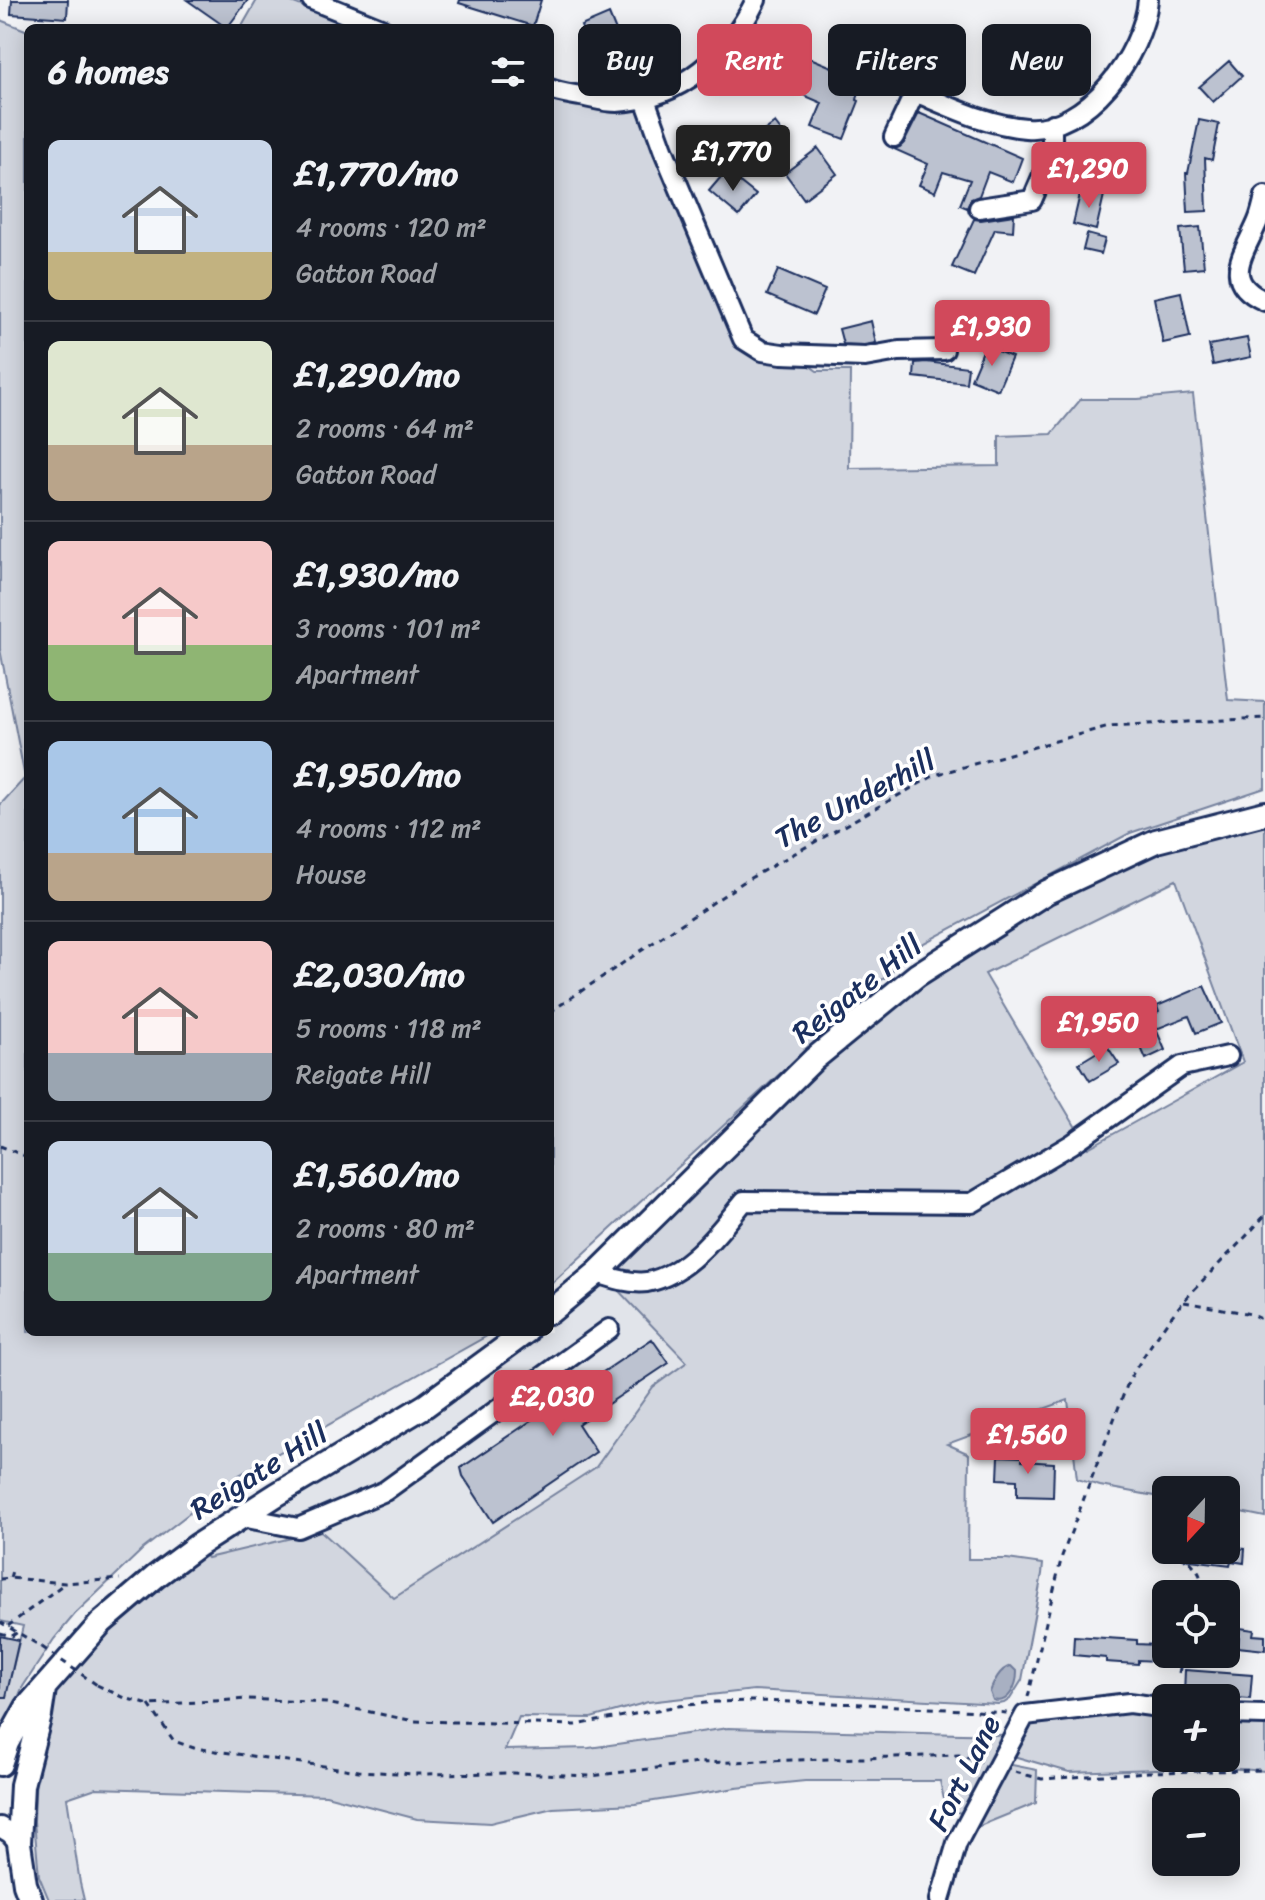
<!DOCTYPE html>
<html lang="en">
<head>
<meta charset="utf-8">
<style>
	:root { --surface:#171b24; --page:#20242c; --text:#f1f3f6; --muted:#9ea1a6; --line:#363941; --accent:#d1495b }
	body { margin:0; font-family:Sriracha,sans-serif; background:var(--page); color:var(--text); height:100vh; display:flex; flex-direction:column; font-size:30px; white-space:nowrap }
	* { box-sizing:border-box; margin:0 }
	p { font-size:26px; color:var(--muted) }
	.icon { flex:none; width:44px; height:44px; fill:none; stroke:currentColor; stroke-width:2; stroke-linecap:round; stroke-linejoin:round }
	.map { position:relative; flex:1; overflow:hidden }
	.drawer { position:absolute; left:24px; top:24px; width:530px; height:1312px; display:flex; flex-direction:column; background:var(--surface); border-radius:12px; box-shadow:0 4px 20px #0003 }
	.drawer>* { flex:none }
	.guide { position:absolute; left:578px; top:24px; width:566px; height:72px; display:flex; gap:16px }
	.needle { width:52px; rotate:202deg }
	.fabs { position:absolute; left:1152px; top:1476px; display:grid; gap:16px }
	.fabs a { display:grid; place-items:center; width:88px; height:88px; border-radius:12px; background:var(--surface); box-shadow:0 4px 20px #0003; font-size:40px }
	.price { position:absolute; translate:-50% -68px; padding:0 18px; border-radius:8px; background:var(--accent); color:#fff; font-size:26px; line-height:52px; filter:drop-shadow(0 2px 4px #0008) }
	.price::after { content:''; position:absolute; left:50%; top:48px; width:24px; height:18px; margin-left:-12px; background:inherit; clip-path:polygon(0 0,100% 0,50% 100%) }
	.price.on { background:#222; color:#fff }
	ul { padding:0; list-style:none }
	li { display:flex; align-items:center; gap:24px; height:200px; padding:0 24px }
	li+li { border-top:2px solid var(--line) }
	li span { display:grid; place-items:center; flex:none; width:224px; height:160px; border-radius:12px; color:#555 }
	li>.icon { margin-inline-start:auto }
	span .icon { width:96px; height:96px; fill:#fffc; stroke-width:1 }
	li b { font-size:34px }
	h2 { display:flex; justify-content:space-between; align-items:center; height:96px; padding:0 24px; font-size:34px }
	.chip { padding:0 28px; border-radius:12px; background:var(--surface); box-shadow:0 4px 20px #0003; font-size:28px; line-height:72px }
	.chip.on { background:var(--accent); color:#fff }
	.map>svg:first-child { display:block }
	.built { fill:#e1e4ea }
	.green { fill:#d2d6df; stroke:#76829e; stroke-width:2; fill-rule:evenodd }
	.water { fill:#a8b0c2; stroke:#707c9a; stroke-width:2 }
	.building { fill:#bcc2d0; stroke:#1b2f5e; stroke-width:2 }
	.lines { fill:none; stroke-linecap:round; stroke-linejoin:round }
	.minor-casing { stroke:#1b2f5e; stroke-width:24 }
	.major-casing { stroke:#1b2f5e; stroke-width:28 }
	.path { stroke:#1b2f5e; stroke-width:3; stroke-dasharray:6 6; stroke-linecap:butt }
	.minor { stroke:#fff; stroke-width:18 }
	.major { stroke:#fff; stroke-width:22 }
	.path-bridge { stroke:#1b2f5e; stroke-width:3; stroke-dasharray:6 6; stroke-linecap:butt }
	.labels { text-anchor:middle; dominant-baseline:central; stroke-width:7; stroke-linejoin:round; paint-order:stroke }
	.street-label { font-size:30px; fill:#1b2f5e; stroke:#fff }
</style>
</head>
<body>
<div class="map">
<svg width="1265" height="1900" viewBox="0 0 1265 1900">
	<rect width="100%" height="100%" fill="#f1f2f5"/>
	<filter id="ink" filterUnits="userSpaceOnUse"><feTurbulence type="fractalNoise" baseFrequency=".0125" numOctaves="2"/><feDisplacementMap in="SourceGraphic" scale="16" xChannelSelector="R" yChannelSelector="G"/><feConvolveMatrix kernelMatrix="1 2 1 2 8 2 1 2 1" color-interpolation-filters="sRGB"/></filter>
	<g filter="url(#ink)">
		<path class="built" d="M597,1273L616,1288L688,1362L653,1387L596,1467L394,1598L321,1532L207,1558L198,1545L526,1332H550V1312Z"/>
		<path class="green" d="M257,0H286L359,28H241Z
			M0,20L28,31V1332H494L239,1475L143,1549L75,1614L54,1639L22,1688L0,1743V1673L11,1675L23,1626L0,1621V805L25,778L0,649Z
			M550,97L641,112L731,332L806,363L817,371H850L849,468L999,466V436L1052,434L1081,399H1138L1193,394L1228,700L1265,702V788L1130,833L920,945L550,1285Z
			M1265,819V1517L1226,1509V1490H1166V1498L1100,1486L1077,1479L1068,1400L947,1444L969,1454L968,1559H1007L1043,1564L1042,1574L1022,1680L1010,1699L1004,1703L998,1704L754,1690L648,1702L591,1718L519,1717L505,1750L589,1748L728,1728L1001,1735L980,1781L961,1813L946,1809L940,1781H805L736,1788L635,1804L553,1808L490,1823L417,1819L326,1795L96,1788L67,1798L80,1883L84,1900H49L39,1876L34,1821L36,1767L44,1687L198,1545L207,1558L321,1531L394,1598L596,1467L653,1387L687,1362L616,1288L597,1273L917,975L1156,841ZM1176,880L1243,1062L1088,1148L985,974Z
			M1115,1707L1166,1718V1758H1226V1722L1265,1723V1771L1213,1767L1069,1772L1010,1755L1027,1721Z
			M1007,1764L1037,1770L1036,1803L977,1827Z"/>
		<path class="water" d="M1011,1666L1017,1672C1017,1685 1009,1705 993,1700L990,1692C994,1682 999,1669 1011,1666Z"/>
		<path class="building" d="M12,0H68L67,18L11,14Z
			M187,0H248L227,28Z
			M460,0H541L533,26L459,3Z
			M609,14L618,36L589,47L581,26Z
			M839,34L870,42L857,100L859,101L844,139L812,127L822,103L794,91L808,57L832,67Z
			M1229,61L1242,76L1213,102L1199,87Z
			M919,113L1022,158L1013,182L988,172L979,196L971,199L967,208L960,205L970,180L943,172L935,192L919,185L928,164L894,149L900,147L904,143Z
			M1199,120L1219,124L1212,160L1205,158L1207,211L1188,212L1186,173H1188Z
			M775,123L785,136L767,150L757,136Z
			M818,148L837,174L804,199L785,173Z
			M726,171L756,195L739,216L709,191Z
			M1081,190L1104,195L1096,230L1073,224Z
			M1014,215L1013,231L995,229L974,276L952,267L974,219L981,220Z
			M1200,227L1204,267L1184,269L1180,229Z
			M1087,234L1105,239L1101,254L1083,250Z
			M778,270L825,290L814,315L767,295Z
			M1181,292L1190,337L1163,343L1154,298Z
			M871,321L876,343L864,345L843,344L839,329Z
			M1247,338L1251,357L1213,365L1209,345Z
			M985,346L1012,357L998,390L971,379Z
			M926,362L968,367L966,383L914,377L915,363Z
			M1204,986L1221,1023L1196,1033L1189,1016L1156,1029L1165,1050L1146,1059L1131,1025L1159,1012L1157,1006Z
			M1107,1046L1119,1064L1090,1081L1079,1063Z
			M652,1339L669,1363L578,1424L596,1452L493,1522L463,1476L461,1468Z
			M999,1456L1022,1457V1461L1054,1463L1053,1497L1017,1496V1480L998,1479Z
			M1226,1547L1245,1549L1244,1563L1231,1561L1230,1565L1183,1559V1550H1226Z
			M1240,1628L1254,1630L1253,1635L1265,1636V1650L1238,1647Z
			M0,1636L19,1640L6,1697H0Z
			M1074,1636L1137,1640V1644L1157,1645L1156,1661L1138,1660V1664L1120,1663L1106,1662V1658L1073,1655Z
			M1185,1670L1252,1675L1250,1699L1184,1694Z"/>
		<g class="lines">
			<defs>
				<path id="minor" d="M312,0L381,28
					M734,39L764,74
					M550,89C560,93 570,94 580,96C592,98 605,102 617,102C681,99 729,55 756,0
					M645,99L663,149L743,339L762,351L782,354L865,357L899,351L944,350
					M894,137L915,92C951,107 987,125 1026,128C1087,133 1143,54 1148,0
					M1265,196C1263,205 1261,214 1258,221C1245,253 1219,281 1265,301
					M979,208L1032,200L1052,154V124
					M597,1273C612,1278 630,1284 647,1282C687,1275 720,1231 744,1201L972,1203L1072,1144L1182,1066L1228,1056
					M242,1517L298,1528L385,1491L609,1329
					M1226,1714L1265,1715
					M0,1827L10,1833L19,1843
					M940,1900L957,1843L1025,1715L1129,1703L1166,1708"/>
				<path id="major" d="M550,1312L597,1273L814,1059L917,975L1047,892L1156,841L1265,813
					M0,1764L7,1743L27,1707L101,1623L155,1577L198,1545L276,1495L425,1406L526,1332
					M31,1900L25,1884L19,1843L22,1785L40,1715L44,1689"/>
			</defs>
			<use href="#minor" class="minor-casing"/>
			<use href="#major" class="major-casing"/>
			<path class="path" d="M550,1012L745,881L935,775L1109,726L1265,718
				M0,1146L28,1157
				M1184,1302L1251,1314L1265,1321
				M1189,1550V1561C1199,1570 1204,1580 1201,1594
				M10,1578L13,1567
				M0,1579L10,1578L65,1583L120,1579
				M0,1622L42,1647
				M8,1626L65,1583
				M0,1633L12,1636L18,1632
				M1179,1673L1183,1654
				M97,1685L125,1698L149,1705L248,1699L326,1703L414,1721L576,1725L678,1706L715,1702L753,1701L867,1704L1008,1713
				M1028,1697L1062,1556L1129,1380C1145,1353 1163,1326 1183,1302C1209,1272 1239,1246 1265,1215
				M149,1705L174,1741L194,1748L359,1771L416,1774L514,1773L591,1776L698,1763L959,1755L981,1762
				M1015,1772L1042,1779L1148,1772L1265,1770"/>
			<use href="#minor" class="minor"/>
			<use href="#major" class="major"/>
			<path class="path-bridge" d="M42,1647L97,1685"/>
		</g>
	</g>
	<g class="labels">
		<g class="street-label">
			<text transform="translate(855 799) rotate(-28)">The Underhill</text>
			<text transform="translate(857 989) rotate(-38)">Reigate Hill</text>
			<text transform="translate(259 1471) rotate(-32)">Reigate Hill</text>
			<text transform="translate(964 1773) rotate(-63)">Fort Lane</text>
		</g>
	</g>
</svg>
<div class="fabs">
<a><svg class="needle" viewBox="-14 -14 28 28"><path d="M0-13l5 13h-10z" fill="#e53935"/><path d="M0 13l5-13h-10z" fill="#9ea1a6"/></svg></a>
<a><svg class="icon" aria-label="locate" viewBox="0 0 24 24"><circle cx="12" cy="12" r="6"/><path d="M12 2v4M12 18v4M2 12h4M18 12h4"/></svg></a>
<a>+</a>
<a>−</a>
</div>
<b class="price on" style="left:733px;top:193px">£1,770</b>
<b class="price" style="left:1089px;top:210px">£1,290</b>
<b class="price" style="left:992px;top:368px">£1,930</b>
<b class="price" style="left:1099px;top:1064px">£1,950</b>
<b class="price" style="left:553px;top:1438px">£2,030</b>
<b class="price" style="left:1028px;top:1476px">£1,560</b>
<div class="guide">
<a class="chip">Buy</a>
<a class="chip on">Rent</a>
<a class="chip">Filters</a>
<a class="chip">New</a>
</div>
<section class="drawer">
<h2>6 homes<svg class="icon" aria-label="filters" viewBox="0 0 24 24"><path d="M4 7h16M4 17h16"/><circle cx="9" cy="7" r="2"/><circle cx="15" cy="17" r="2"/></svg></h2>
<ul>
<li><span style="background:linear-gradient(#c9d6e8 70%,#c2b280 0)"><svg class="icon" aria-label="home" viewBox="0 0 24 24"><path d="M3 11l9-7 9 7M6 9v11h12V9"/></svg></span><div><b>£1,770/mo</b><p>4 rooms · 120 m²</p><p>Gatton Road</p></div></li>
<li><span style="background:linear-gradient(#dfe7d0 65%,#b9a48a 0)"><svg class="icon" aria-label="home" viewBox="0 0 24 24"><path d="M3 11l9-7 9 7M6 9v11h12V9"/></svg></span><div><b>£1,290/mo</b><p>2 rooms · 64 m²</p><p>Gatton Road</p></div></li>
<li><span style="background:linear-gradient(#f6c9c9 65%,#8fb573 0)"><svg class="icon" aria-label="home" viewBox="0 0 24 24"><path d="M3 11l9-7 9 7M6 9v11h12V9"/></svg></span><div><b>£1,930/mo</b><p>3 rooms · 101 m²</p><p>Apartment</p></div></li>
<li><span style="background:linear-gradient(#a9c7e8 70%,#b9a48a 0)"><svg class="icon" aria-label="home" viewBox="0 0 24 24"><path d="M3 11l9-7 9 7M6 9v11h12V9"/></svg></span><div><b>£1,950/mo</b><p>4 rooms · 112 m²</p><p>House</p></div></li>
<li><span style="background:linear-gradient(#f6c9c9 70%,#9aa5b1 0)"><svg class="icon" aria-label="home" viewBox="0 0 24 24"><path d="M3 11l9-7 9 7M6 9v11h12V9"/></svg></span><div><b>£2,030/mo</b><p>5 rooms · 118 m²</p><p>Reigate Hill</p></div></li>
<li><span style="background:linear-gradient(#c9d6e8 70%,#7fa58c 0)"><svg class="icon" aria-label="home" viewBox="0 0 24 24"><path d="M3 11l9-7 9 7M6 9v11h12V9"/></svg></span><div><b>£1,560/mo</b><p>2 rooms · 80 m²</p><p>Apartment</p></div></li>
</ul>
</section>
</div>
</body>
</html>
